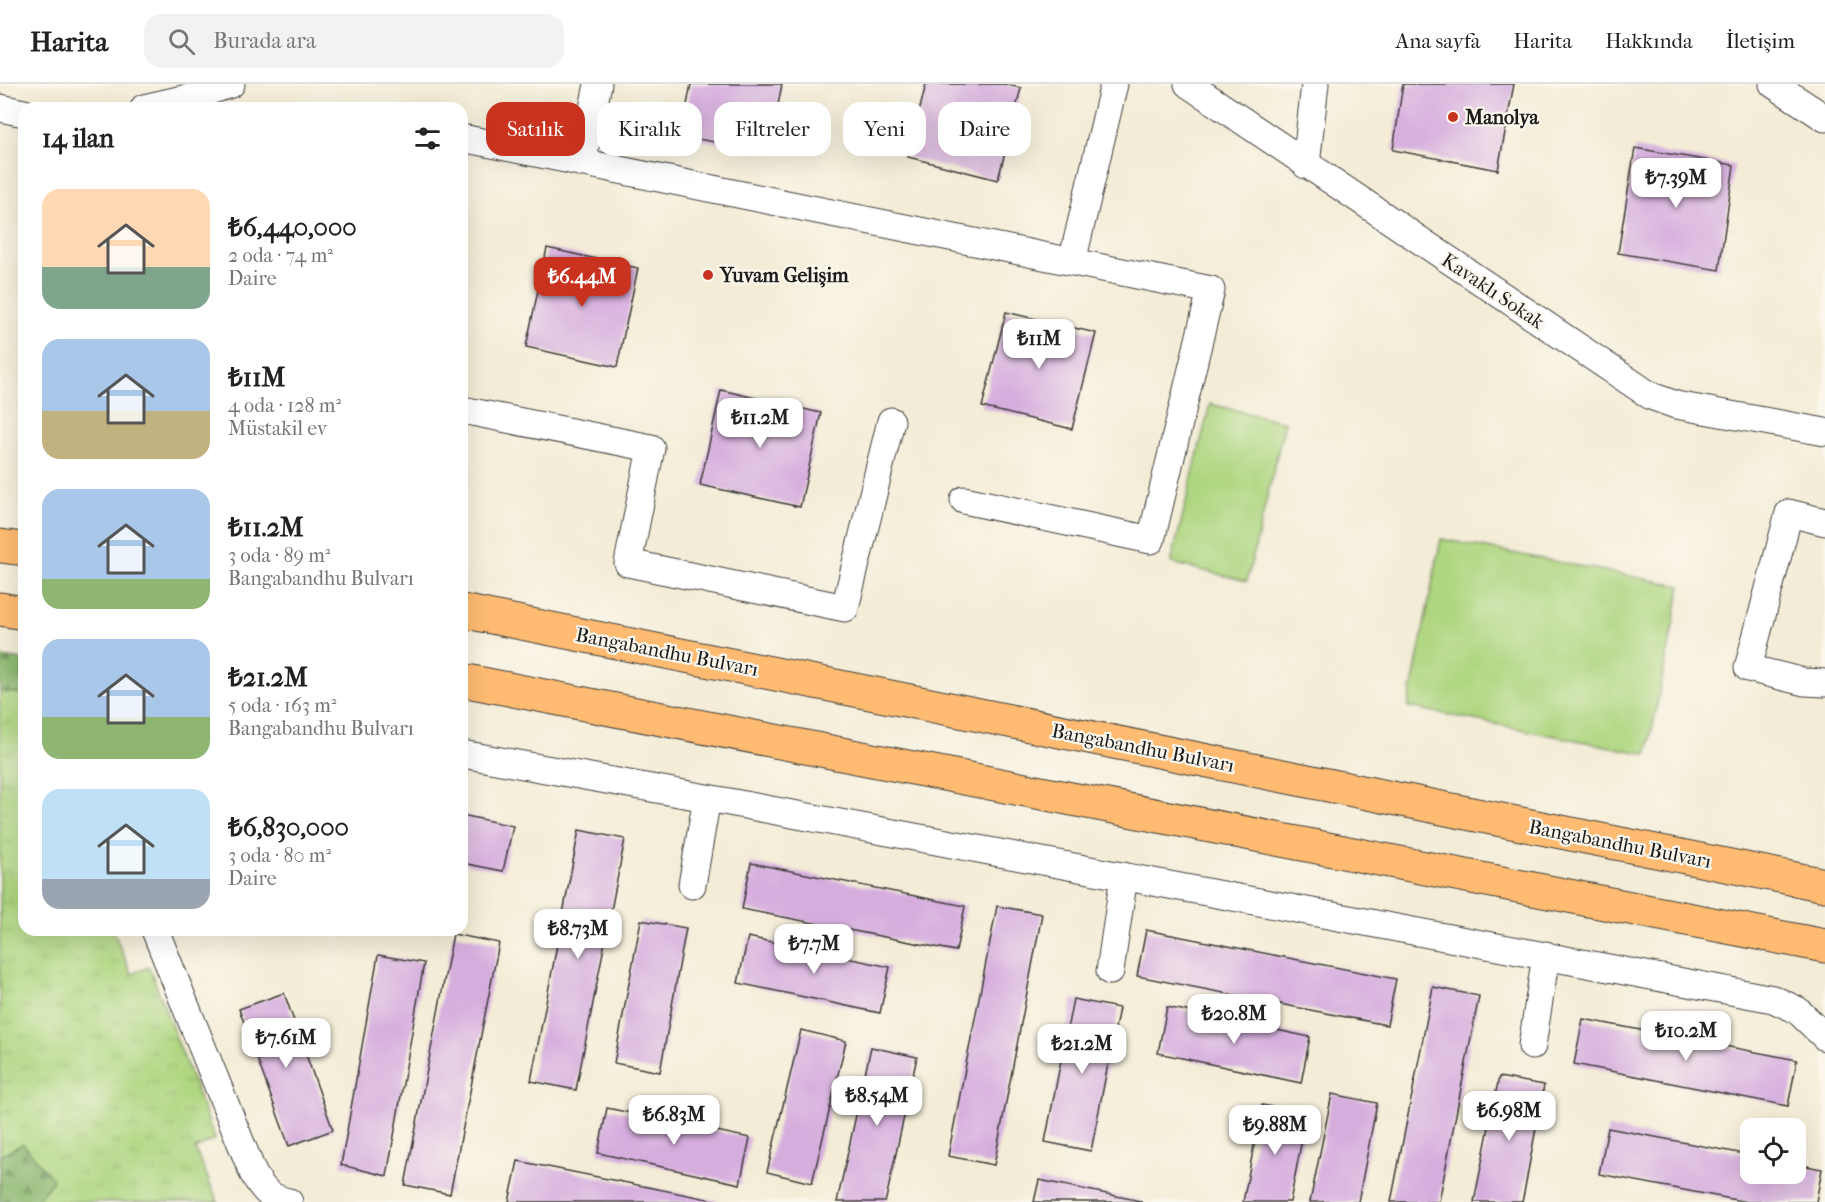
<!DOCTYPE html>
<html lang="tr">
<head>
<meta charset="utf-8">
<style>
	:root { --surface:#fff; --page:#f2f2f2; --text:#222; --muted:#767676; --line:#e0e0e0; --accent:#c8321e }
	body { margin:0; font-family:"IM FELL French Canon",serif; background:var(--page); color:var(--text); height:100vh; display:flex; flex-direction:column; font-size:22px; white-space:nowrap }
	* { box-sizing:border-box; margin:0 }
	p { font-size:20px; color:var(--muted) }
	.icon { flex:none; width:33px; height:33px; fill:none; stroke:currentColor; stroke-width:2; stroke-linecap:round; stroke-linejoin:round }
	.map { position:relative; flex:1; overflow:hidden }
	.drawer { position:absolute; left:18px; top:18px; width:450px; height:834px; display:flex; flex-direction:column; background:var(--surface); border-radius:18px; box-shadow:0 6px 24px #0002 }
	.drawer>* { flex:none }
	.guide { position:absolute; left:486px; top:18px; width:570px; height:54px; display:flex; gap:12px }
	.buttons { position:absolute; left:1740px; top:1034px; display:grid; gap:12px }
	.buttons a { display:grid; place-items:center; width:66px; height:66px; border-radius:12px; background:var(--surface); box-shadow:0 6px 24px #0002; font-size:30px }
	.price { position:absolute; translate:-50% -51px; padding:0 14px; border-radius:12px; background:#fff; color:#222; font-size:20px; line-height:39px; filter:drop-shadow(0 2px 3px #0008) }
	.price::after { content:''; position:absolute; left:50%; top:36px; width:18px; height:14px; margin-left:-9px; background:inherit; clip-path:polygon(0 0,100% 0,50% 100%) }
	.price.active { background:var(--accent); color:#fff }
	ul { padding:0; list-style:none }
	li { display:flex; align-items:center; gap:18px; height:150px; padding:0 24px }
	li span { display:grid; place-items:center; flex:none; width:168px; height:120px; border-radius:18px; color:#555 }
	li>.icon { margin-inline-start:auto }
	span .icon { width:72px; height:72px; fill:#fffc; stroke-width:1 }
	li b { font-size:26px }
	h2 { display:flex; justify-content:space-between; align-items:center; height:72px; padding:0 24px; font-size:26px }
	.pill { padding:0 21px; border-radius:18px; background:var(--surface); box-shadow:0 6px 24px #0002; font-size:21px; line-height:54px }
	.pill.active { background:var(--accent); color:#fff }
	header { display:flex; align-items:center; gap:36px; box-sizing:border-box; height:84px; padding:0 30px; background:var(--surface); border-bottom:2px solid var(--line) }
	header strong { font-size:28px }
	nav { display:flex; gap:33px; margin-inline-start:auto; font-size:21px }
	.search { width:420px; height:54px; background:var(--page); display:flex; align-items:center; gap:15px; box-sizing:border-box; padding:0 21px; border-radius:18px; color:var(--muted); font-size:22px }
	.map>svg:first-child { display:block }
	.grass { fill:url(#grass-tufts); stroke:#65794e; stroke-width:1.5 }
	.forest { fill:url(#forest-firs); stroke:#536a45; stroke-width:1.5 }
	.park { fill:#aed680; stroke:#65794e; stroke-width:1.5 }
	.building { fill:#d6aede }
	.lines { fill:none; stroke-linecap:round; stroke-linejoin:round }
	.street-casing { stroke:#3c3b38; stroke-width:29 }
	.primary-casing { stroke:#3c3b38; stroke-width:35 }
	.street { stroke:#fff; stroke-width:27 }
	.primary { stroke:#febb71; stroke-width:33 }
	.poi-dot { fill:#c8321e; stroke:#fbf7ec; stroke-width:2 }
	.labels { text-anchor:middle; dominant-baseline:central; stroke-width:4.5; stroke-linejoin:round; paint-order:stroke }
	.poi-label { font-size:20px; font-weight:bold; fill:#1c1c1c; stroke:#fbf7ec; text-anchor:start }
	.street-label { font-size:20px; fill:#1c1c1c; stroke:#fbf7ec }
</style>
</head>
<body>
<header>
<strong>Harita</strong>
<div class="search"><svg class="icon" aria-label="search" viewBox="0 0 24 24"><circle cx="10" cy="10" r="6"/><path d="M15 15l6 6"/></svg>Burada ara</div>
<nav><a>Ana sayfa</a><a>Harita</a><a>Hakkında</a><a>İletişim</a></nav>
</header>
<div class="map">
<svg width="1825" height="1118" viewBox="0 0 1825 1118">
	<defs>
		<pattern id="grass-tufts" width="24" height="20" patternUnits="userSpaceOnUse" patternTransform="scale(1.5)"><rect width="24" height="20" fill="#aed680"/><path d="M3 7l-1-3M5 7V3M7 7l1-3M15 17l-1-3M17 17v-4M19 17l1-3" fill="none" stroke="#95b76e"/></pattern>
		<pattern id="forest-firs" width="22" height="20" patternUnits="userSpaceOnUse" patternTransform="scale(1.5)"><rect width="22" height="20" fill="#8ab76e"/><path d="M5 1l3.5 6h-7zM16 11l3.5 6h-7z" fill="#70945a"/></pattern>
	</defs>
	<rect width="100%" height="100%" fill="#fbf7ec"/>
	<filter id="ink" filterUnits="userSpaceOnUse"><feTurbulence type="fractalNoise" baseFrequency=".0167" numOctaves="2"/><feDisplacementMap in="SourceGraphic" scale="12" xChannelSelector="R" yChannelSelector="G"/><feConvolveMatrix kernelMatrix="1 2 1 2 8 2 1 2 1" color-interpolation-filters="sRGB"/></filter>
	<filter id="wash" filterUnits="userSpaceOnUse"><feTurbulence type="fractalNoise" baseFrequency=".008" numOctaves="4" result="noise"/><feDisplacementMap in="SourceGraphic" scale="24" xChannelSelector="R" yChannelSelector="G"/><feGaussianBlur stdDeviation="1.35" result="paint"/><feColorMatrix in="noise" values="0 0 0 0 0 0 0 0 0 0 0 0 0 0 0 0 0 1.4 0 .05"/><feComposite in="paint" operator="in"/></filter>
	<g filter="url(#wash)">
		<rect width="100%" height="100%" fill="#f3ecd6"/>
		<path class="grass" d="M0,607L24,610V846H113L131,890L149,883L215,1055L195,1065L218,1118H36L53,1096L23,1060L0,1072Z"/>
		<path class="forest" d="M0,573L24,576V610L0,607Z
			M23,1060L53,1096L36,1118H0V1072Z"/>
		<path class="park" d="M1210,320L1285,338L1247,497L1171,479Z
			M1441,455L1681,502L1647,670L1408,623Z"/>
		<g id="blocks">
			<path class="building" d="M691,0H782L769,68L681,52Z
				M926,0H1003L1021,4L998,96L908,73Z
				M1403,0H1514L1498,86L1393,66Z
				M1635,64L1734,81L1719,186L1618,169Z
				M547,164L638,184L617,283L526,263Z
				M1006,228L1096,249L1072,345L982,323Z
				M721,306L821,329L800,423L700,401Z
				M462,731L513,742L503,787L462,779Z
				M579,746L625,755L576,1006L531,997Z
				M751,779L965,822L956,867L742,825Z
				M997,822L1042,830L994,1081L948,1072Z
				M641,836L686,844L660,988L614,979Z
				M1146,846L1396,895L1387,941L1137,892Z
				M453,850L499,859L450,1110L405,1101Z
				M748,853L890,883L880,929L738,899Z
				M378,871L424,879L387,1092L341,1081Z
				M1433,903L1479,912L1439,1118H1391Z
				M284,909L333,1046L289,1062L239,925Z
				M1073,915L1119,924L1091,1067L1045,1058Z
				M1167,923L1310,953L1301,999L1158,969Z
				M1583,935L1797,976L1788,1022L1574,980Z
				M801,946L846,957L812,1099L767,1088Z
				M871,963L917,973L886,1115L885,1118H837Z
				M1499,993L1544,1001L1524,1109L1522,1118H1474Z
				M1332,1010L1377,1019L1358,1118H1310Z
				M1262,1021L1307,1029L1290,1118H1243Z
				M607,1024L750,1054L740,1100L598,1069Z
				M1608,1044L1750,1071V1089H1796V1080L1822,1085L1816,1118H1747L1599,1090Z
				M518,1077L718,1117V1118H509Z
				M1039,1096L1141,1117V1118H1034Z"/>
		</g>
	</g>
	<g filter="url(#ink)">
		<use href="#blocks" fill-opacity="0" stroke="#3c3b38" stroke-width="1.5"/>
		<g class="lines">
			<defs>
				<path id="street" d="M1188,0L1651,312L1676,321L1825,348
					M1773,0L1825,34
					M0,24L24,29
					M144,24L188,14L231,0
					M462,54L1211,206L1151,456L964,416
					M582,79L598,0
					M1306,81L1315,0
					M1072,178L1114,0
					M462,326L651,364L628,479L845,524L891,337
					M1825,438L1789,429L1748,584L1804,598L1825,599
					M462,670L729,718L1773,915L1797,926L1825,953
					M692,801L707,714
					M155,846L253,1089C263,1106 269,1114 289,1118
					M1110,887L1124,792
					M1532,962L1546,871"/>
				<path id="primary" d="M0,462L24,465
					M0,525L24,529
					M462,527L1825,801
					M462,596L1825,862"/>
			</defs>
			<use href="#street" class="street-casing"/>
			<use href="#primary" class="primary-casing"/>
			<use href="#street" class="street"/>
			<use href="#primary" class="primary"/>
		</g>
	</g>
	<g class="poi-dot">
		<circle cx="1453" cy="33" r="6"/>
		<circle cx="708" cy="191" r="6"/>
	</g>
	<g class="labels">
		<g class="poi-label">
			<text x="1465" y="33">Manolya</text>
			<text x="720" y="191">Yuvam Gelişim</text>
		</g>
		<g class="street-label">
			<text transform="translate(1493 207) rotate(34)">Kavaklı Sokak</text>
			<text transform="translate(667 568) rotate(11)">Bangabandhu Bulvarı</text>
			<text transform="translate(1143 664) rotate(11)">Bangabandhu Bulvarı</text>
			<text transform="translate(1620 760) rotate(11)">Bangabandhu Bulvarı</text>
		</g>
	</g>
</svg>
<div class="buttons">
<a><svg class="icon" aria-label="locate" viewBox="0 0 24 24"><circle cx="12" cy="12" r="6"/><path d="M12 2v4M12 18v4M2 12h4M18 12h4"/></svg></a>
</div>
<b class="price" style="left:1676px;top:125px">₺7.39M</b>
<b class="price active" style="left:582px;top:224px">₺6.44M</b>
<b class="price" style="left:1039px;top:286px">₺11M</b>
<b class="price" style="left:760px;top:365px">₺11.2M</b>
<b class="price" style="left:578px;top:876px">₺8.73M</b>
<b class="price" style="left:814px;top:891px">₺7.7M</b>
<b class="price" style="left:1234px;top:961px">₺20.8M</b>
<b class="price" style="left:1686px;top:978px">₺10.2M</b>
<b class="price" style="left:286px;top:985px">₺7.61M</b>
<b class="price" style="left:1082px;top:991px">₺21.2M</b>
<b class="price" style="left:877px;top:1043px">₺8.54M</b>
<b class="price" style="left:1509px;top:1058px">₺6.98M</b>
<b class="price" style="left:674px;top:1062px">₺6.83M</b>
<b class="price" style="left:1275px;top:1072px">₺9.88M</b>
<div class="guide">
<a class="pill active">Satılık</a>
<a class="pill">Kiralık</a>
<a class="pill">Filtreler</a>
<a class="pill">Yeni</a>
<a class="pill">Daire</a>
</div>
<section class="drawer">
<h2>14 ilan<svg class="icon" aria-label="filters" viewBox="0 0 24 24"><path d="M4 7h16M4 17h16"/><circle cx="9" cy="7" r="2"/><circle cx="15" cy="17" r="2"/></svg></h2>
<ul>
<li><span style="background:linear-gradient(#ffd9b3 65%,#7fa58c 0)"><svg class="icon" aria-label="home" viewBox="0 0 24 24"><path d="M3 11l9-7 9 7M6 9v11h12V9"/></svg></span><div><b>₺6,440,000</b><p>2 oda · 74 m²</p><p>Daire</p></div></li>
<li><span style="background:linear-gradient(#a9c7e8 60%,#c2b280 0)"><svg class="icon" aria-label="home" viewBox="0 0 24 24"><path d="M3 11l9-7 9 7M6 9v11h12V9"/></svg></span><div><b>₺11M</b><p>4 oda · 128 m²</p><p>Müstakil ev</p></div></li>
<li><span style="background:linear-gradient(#a9c7e8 75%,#8fb573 0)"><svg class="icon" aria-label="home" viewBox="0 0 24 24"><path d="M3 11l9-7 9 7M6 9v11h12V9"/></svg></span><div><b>₺11.2M</b><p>3 oda · 89 m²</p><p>Bangabandhu Bulvarı</p></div></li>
<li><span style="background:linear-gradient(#a9c7e8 65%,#8fb573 0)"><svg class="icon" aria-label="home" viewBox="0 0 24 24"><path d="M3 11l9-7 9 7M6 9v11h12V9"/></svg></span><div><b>₺21.2M</b><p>5 oda · 163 m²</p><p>Bangabandhu Bulvarı</p></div></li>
<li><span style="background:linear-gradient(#bfe0f5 75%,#9aa5b1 0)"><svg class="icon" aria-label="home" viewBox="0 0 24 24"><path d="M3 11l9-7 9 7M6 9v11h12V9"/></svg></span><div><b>₺6,830,000</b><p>3 oda · 80 m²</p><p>Daire</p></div></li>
</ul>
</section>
</div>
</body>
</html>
